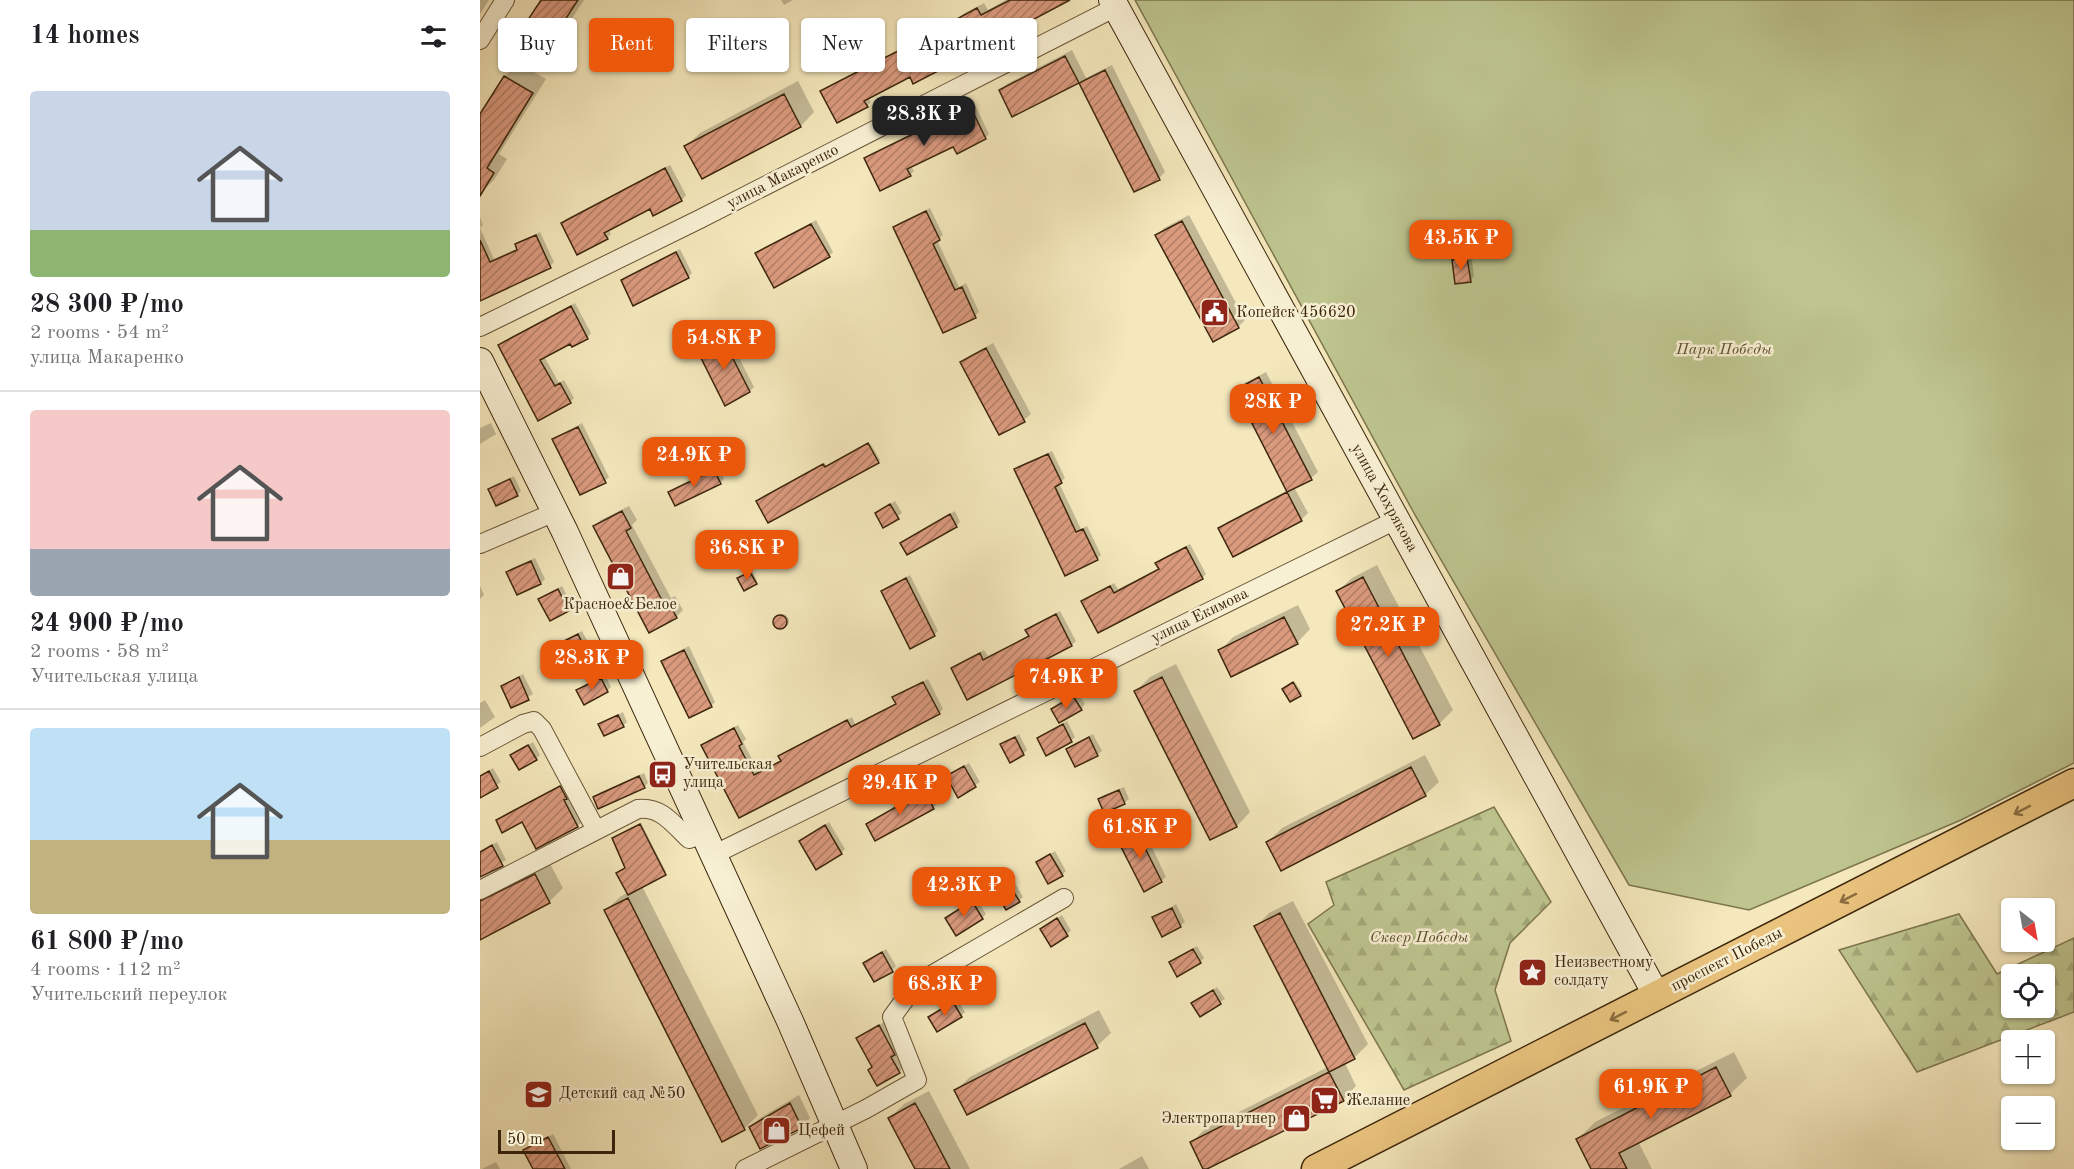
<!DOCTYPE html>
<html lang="en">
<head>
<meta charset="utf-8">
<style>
	:root { --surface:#fff; --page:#f6f6f6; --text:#202124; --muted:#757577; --line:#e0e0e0; --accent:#ea580c }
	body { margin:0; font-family:"Old Standard TT",serif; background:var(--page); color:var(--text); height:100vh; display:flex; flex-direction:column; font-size:22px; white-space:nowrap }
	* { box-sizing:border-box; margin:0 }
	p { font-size:20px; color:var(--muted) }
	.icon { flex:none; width:33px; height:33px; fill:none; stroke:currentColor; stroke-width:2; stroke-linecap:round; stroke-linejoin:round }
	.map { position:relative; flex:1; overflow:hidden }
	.sheet { display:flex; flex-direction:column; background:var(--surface); width:480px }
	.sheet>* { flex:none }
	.banner { position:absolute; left:18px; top:18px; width:570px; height:54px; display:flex; gap:12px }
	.needle { width:39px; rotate:149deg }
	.tools { position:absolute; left:1521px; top:898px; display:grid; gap:12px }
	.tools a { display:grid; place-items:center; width:54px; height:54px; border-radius:6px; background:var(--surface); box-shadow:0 2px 4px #0004; font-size:30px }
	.scale { position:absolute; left:18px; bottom:15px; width:117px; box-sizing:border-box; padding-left:6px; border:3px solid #3d260c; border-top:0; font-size:16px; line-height:21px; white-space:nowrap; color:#3d260c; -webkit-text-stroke:4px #f8f0d3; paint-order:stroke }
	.price { position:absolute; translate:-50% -51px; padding:0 14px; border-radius:12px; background:var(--accent); color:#fff; font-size:20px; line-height:39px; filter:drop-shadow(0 2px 3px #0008) }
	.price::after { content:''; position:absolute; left:50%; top:36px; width:18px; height:14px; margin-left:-9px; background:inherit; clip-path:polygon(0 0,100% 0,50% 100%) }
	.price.on { background:#222; color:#fff }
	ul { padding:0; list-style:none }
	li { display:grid; align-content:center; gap:12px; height:318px; padding:0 30px }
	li+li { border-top:2px solid var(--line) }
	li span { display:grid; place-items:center; height:186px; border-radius:6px; color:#555 }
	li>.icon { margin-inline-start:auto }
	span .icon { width:108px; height:108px; fill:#fffc; stroke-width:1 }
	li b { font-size:26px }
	h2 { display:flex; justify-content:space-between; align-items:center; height:72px; padding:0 30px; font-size:26px }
	.tag { padding:0 21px; border-radius:6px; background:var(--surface); box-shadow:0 2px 4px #0004; font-size:21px; line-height:54px }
	.tag.on { background:var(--accent); color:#fff }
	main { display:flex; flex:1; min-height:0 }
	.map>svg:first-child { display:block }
	.forest { fill:url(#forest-firs); stroke:#7e764e; stroke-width:1.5; fill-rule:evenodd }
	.park { fill:#bec58f; stroke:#7e764e; stroke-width:1.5 }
	.shadow { fill:#0003 }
	.building { fill:url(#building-hatch); stroke:#3d260c; stroke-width:1.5 }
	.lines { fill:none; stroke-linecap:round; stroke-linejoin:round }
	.street-casing { stroke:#6b5638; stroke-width:20 }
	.secondary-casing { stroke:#3d260c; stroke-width:28 }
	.primary-casing { stroke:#3d260c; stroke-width:31 }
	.street { stroke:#f8f0d3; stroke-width:18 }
	.secondary { stroke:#f8f0d3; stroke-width:26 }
	.primary { stroke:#eac47e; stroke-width:28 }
	.oneway { stroke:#8b6d3f }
	.labels { text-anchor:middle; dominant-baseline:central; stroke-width:5; stroke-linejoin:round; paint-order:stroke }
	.street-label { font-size:16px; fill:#3d260c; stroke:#f8f0d3 }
	.poi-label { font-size:16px; fill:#3d260c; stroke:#f8f0d3; text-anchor:start }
	.park-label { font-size:16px; font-style:italic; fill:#5d4e2d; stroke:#f8f0d3 }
</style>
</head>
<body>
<main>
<section class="sheet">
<h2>14 homes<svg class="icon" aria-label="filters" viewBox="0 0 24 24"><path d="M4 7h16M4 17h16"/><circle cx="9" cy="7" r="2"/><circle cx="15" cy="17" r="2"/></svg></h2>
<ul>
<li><span style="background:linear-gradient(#c9d6e8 75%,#8fb573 0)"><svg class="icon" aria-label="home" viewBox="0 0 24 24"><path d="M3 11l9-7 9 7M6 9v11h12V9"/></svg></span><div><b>28 300 ₽/mo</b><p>2 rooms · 54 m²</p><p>улица Макаренко</p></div></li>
<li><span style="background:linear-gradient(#f6c9c9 75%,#9aa5b1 0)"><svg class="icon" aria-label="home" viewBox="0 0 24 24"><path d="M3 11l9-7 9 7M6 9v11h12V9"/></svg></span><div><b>24 900 ₽/mo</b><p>2 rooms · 58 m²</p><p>Учительская улица</p></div></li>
<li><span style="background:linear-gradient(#bfe0f5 60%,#c2b280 0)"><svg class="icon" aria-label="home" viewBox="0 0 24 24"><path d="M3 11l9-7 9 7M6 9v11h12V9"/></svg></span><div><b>61 800 ₽/mo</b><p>4 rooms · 112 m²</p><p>Учительский переулок</p></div></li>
</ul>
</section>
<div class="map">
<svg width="1594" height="1169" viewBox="0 0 1594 1169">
	<defs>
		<pattern id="forest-firs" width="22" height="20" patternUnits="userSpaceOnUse" patternTransform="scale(1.5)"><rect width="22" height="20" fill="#bec58f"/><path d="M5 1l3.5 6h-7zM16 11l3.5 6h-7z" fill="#a4a97a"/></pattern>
		<pattern id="building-hatch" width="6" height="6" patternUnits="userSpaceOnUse" patternTransform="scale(1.5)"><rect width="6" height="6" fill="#da9a7e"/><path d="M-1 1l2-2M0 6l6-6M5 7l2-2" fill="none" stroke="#b27d66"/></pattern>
	</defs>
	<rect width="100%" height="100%" fill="#f4e8bc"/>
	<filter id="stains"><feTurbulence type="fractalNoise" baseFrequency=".00333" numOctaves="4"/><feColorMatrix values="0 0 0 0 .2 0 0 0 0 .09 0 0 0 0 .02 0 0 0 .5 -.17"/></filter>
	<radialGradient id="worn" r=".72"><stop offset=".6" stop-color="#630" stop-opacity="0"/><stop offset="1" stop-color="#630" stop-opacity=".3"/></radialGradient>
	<path class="forest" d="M1014,807L1071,902L1030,943L1015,990L1031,1041L924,1090L828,924L854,905L846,882Z
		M1479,914L1517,974L1594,938V1012L1437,1072L1359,950ZM1532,975H1564V1008H1532Z"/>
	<path class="park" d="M655,0H1594V763L1481,820L1269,910L1149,885L935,515Z"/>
	<path class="shadow" d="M0,0H9L0,14Z
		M63,0H104L82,34L62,53Z
		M301,0H313L304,5Z
		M526,0H587L476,20L483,14L504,3L508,10Z
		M450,34L466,64L461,68L430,75L388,97L391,102L387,106L342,91L346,87Z
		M592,50L606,78L632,65L685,172L679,178L655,190L600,81L533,115L520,90L527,84Z
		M39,63L66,79L19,154L27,159L14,180L0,193V117L25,76Z
		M318,81L334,112L321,126L222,177L206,146L220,133Z
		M494,103L509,134L505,138L474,145L431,166L434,171L430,175L386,159L390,154Z
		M190,165L206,195L202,200L174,214L170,207L128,229L131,234L127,238L82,223L86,219Z
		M450,208L463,235L457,240L479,287L486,283L499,312L495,316L464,331L415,227L419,223Z
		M709,215L765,320L758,327L677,235L684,228Z
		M0,217L3,225L0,228L14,259L38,248L37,245L41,241L60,232L74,262L70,266L0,299Z
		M336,220L353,252L349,256L277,254L281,250Z
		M200,249L212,273L208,277L142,280L147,276Z
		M991,254L994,276L990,281L973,261L977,256Z
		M95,303L111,333L107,338L90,342L64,356L79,383L84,380L94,398L90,402L20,345L24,341Z
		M247,334L274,387L270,391L219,351L223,346Z
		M513,343L551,414L544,420L482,362L489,356Z
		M786,372L838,472L831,478L814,487L828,513L821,520L740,528L747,522L808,490L756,390L763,384Z
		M11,423L16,434L0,444V428Z
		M102,423L129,477L125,481L101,493L74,440L78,436Z
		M390,443L400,460L398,462L279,499L345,463L347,467Z
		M572,451L585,478L579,483L601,529L607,526L621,555L617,559L536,470L540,466Z
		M238,467L244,479L240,483L190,492L194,488Z
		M34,476L41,491L37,495L10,489L14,485Z
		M415,501L422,513L404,526L397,513Z
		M149,506L157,520L152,525L191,598L195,596L203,610L196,617L170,631L115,527L121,520Z
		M475,511L480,522L476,526L422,543Z
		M274,543L280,555L267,563L262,550Z
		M710,544L726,574L722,578L603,601L634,583L638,589L680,568L677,563L681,559Z
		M55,558L65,579L61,583L38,593L28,572L32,568Z
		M897,565L973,710L959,724L858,591L872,578Z
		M272,571L277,581L276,583L261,577Z
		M430,575L458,631L454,635L403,591L407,587Z
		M0,586L4,595L0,599Z
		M82,586L92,606L88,610L60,599Z
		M818,605L830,629L817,643L740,651L753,637Z
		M580,611L596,641L592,645L488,698L472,668L477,664L504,650L508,656L550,635L547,630L551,626Z
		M295 621a7 7 0 1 1 14 0a7 7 0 1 1-14 0Z
		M102,631L108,642L103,646L77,645L82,641Z
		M209,646L235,702L231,706L183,661L187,657Z
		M696,664L770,812L757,826L731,838L656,691L670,677Z
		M43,674L53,694L32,706L22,686Z
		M125,675L131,687L127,691L98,690L102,686Z
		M448,679L463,709L459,713L260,816L223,745L227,741L258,725L266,739L263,742L279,772L302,760L300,757L304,753L372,717L375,724L417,703L414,698L418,694Z
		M815,682L822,693L820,695L805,687Z
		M598,693L605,704L601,709H573Z
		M5,700L15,717L0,728V703Z
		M143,712L147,722L143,726L120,725L124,721Z
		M587,721L595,737L591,741L559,738Z
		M539,734L547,750L543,754L522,745Z
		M613,734L622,751L617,755L588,749L592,745Z
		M53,742L60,755L56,759L32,755Z
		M945,755L959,782L945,795L788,842L802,828Z
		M489,763L500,782L478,796L467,777Z
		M13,768L21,782L0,796V776Z
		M164,773L168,783L164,787L115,798L119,793Z
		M84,783L102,822L97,826L57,847L43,820L18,821L22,816Z
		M644,787L649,799L644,803L620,800L624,795Z
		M449,788L457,804L453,808L387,825Z
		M349,822L365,849L361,853L320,842Z
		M161,823L186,872L162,886L278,1115L264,1129L126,910L140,897L148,892L147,868L135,837Z
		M662,826L686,877L681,881L639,839L643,835Z
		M17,842L26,860L0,876V851Z
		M575,851L586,871L582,875L562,859Z
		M69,862L83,888L69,902L0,938V896Z
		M533,880L543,897L539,901L516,891Z
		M496,898L506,914L502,918H467Z
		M813,901L888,1044L874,1058L865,1063L876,1086L863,1100L712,1142L725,1129L848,1067L776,927L789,913Z
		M696,904L705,922L700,926L674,918Z
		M582,915L591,931L572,945L562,929Z
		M717,946L724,958L720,962L691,963Z
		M406,949L416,966L412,970L385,963Z
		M737,987L745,999L720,1015L713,1003Z
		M477,999L485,1012L481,1016L450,1017Z
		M619,1010L631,1033L617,1046L476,1090L490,1077Z
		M404,1022L418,1050L415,1053L423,1068L419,1072L394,1067L378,1038Z
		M1254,1052L1267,1078L1250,1094L1158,1141L1172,1169H1113L1098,1139L1115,1122Z
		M449,1091L490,1169H437L410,1118L424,1104Z
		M319,1095L330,1118L321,1127H271L280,1118Z
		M73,1134L91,1169H55L45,1151Z
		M662,1156L669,1169H639Z
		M16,1162L20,1169H2Z"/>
	<path class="building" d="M61,0H98L62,55L36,38Z
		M530,0H590L492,52L475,20L497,8L501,15Z
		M445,37L462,69L433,84L430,77L384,101L388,107L357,123L340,91Z
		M585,56L599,83L532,117L519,90Z
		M625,70L680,180L654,192L599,83Z
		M24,76L53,93L7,168L14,173L0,196V114Z
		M304,94L321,127L222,179L204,146Z
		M490,106L506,139L477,154L473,147L427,169L431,176L400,191L384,158Z
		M185,168L202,201L173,216L170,209L124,233L128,239L97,255L81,223Z
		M446,211L460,240L453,244L475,290L482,287L496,318L463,333L413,227Z
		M702,221L759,328L733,342L675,235Z
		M331,224L350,257L294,288L275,253Z
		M56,235L71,268L0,301V240L10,262L37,250L35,244Z
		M196,252L209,278L153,306L141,280Z
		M987,258L991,282L975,284L972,260Z
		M91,306L108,339L92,347L90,344L60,360L75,386L80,383L91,403L58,421L18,345Z
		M242,337L270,392L245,406L217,350Z
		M506,348L545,422L519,435L480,362Z
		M779,377L832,480L807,492L755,390Z
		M98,427L126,483L100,495L72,439Z
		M388,443L399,463L288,523L276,501L343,464L345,467Z
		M568,454L582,483L575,487L596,532L603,529L618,560L585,576L534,469Z
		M234,470L241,484L195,506L188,492Z
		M30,479L38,496L16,506L8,489Z
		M807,492L822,521L753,557L738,528Z
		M410,504L419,519L403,528L395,513Z
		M142,511L151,528L146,531L184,604L188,602L197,618L169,633L113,526Z
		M470,514L477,527L427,555L420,543Z
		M272,544L279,558L266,565L259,551Z
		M706,547L723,579L618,633L601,601L630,586L634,593L679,569L675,563Z
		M51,561L61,584L37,595L26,572Z
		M270,572L277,584L264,591L257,578Z
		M883,577L960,725L933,739L856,591Z
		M426,578L455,636L430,649L401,591Z
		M78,589L89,611L70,621L58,599Z
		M576,614L592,646L487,700L471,668L500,653L503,660L549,636L545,630Z
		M293 622a7 7 0 1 1 14 0a7 7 0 1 1-14 0Z
		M804,617L818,644L751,677L738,650Z
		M98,634L104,647L82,658L76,645Z
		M204,650L232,707L209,718L181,661Z
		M39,677L49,700L31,708L21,686Z
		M682,677L757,827L730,840L654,691Z
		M121,678L128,692L104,705L96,690Z
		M443,682L460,714L259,818L221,745L254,728L262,744L259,746L274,775L301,761L298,756L367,720L371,727L416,704L412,697Z
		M813,682L821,696L810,702L802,689Z
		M593,696L602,710L579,723L571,709Z
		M138,715L144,727L124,736L118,724Z
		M583,724L592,742L566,756L557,738Z
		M535,737L544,755L530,763L520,744Z
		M609,737L618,756L595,767L586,749Z
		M48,745L57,760L39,770L30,755Z
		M484,766L496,787L478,798L466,776Z
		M931,767L946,796L801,871L786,842Z
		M9,771L18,788L0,798V776Z
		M159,776L165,788L118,809L113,797Z
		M80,786L87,799L84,800L98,827L56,849L42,822L22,833L16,820Z
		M639,790L645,804L624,813L618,799Z
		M444,791L454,809L395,841L386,824Z
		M160,824L186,875L148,895L136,873L145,868L132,838Z
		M345,825L362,854L336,870L319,841Z
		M658,829L665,848L682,882L664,892L637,839Z
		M12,845L23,866L0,877V852Z
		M570,854L583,876L568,884L556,862Z
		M55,874L70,903L0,940V901Z
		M528,883L540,902L526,910L515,891Z
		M148,898L265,1130L242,1142L124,910Z
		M492,901L503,919L476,936L465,918Z
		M692,908L701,927L682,937L672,917Z
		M800,913L875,1059L849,1072L774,926Z
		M577,918L588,936L571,947L560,929Z
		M713,949L721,963L697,977L689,962Z
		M402,952L413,972L394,982L383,963Z
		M733,990L741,1004L720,1017L711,1003Z
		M473,1002L482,1017L457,1032L448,1017Z
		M605,1023L618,1048L487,1115L474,1090Z
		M399,1025L413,1051L415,1055L411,1057L420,1073L397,1086L388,1070L392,1067L376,1038Z
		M1236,1067L1251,1096L1139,1153L1147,1169H1111L1096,1139Z
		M849,1072L864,1101L727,1169H723L710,1142Z
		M310,1103L322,1128L280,1149L269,1127Z
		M435,1103L446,1123L470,1169H435L408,1118Z
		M68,1137L85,1169H53L43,1150Z"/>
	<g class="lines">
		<defs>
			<path id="street" d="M0,40L25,0
				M0,327L220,219L636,7
				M0,544L75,512
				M0,747L43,724L54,721L62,729L116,830
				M233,855L916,520
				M0,890L158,809C181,806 193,824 209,839L224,834
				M265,1169L386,1109L437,1080L412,1017L436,984L584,898"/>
			<path id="secondary" d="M632,0L1177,996
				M0,361L85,532L310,1021L374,1169"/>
			<path id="primary" d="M836,1169L1594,783"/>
		</defs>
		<use href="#street" class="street-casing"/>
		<use href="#secondary" class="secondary-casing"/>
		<use href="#primary" class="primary-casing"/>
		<use href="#street" class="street"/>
		<use href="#secondary" class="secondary"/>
		<use href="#primary" class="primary"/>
	</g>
	<defs><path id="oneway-shaft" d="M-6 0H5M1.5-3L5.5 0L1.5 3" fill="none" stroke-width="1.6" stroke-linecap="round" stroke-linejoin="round" transform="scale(1.5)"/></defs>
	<g class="oneway">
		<use href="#oneway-shaft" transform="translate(1542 810) rotate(153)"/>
		<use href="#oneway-shaft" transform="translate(1368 898) rotate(153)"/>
		<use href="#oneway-shaft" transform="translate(1138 1016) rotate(153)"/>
	</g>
	<defs>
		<symbol id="civic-square" viewBox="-11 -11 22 22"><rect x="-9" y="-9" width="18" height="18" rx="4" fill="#8f2418" stroke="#f8f0d3"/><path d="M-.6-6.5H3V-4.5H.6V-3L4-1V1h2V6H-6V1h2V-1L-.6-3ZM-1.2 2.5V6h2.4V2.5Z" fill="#fff"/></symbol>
		<symbol id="shop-square" viewBox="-11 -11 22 22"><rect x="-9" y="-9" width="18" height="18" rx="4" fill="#8f2418" stroke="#f8f0d3"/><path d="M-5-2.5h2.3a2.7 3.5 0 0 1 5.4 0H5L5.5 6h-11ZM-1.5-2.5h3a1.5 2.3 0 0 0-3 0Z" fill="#fff"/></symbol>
		<symbol id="bus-square" viewBox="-11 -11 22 22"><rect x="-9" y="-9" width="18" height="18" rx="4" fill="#8f2418" stroke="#f8f0d3"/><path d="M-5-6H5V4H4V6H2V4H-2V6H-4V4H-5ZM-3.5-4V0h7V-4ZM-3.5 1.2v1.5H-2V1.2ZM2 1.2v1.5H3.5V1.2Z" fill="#fff"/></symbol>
		<symbol id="sight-square" viewBox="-11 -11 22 22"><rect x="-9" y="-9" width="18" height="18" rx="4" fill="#8f2418" stroke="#f8f0d3"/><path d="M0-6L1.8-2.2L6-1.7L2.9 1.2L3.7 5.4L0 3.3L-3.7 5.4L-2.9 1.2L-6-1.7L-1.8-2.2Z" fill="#fff"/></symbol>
		<symbol id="school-square" viewBox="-11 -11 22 22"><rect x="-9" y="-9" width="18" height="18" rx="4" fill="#8f2418" stroke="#f8f0d3"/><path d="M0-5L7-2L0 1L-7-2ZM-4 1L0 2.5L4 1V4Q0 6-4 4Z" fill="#fff"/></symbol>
		<symbol id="supermarket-square" viewBox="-11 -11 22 22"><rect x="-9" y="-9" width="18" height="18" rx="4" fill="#8f2418" stroke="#f8f0d3"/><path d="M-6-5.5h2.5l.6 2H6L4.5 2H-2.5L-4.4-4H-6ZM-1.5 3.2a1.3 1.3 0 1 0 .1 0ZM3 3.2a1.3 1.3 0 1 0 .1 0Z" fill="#fff"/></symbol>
	</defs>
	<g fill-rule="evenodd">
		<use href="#civic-square" x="718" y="296" width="33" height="33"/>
		<use href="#shop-square" x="124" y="560" width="33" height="33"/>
		<use href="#bus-square" x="166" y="758" width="33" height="33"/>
		<use href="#sight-square" x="1036" y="956" width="33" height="33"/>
		<use href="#school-square" x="42" y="1078" width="33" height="33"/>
		<use href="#supermarket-square" x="828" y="1084" width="33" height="33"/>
		<use href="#shop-square" x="800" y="1102" width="33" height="33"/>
		<use href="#shop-square" x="280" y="1114" width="33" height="33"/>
	</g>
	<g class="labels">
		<g class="street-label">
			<text transform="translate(303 177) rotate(-27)">улица Макаренко</text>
			<text transform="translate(904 498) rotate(61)">улица Хохрякова</text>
			<text transform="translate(720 616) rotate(-26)">улица Екимова</text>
			<text transform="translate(1247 960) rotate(-27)">проспект Победы</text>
		</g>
		<g class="poi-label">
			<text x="756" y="313">Копейск 456620</text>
			<text x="140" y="605" text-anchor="middle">Красное&amp;Белое</text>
			<text x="203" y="765">Учительская<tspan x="203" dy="18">улица</tspan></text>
			<text x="1074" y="963">Неизвестному<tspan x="1074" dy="18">солдату</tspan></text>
			<text x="79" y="1094">Детский сад №50</text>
			<text x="866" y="1101">Желание</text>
			<text x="796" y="1119" text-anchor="end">Электропартнер</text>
			<text x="318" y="1131">Цефей</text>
		</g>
		<g class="park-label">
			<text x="1244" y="350">Парк Победы</text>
			<text x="939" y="938">Сквер Победы</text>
		</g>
	</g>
	<rect width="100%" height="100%" filter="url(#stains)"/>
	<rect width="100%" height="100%" fill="url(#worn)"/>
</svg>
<div class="tools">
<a><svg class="needle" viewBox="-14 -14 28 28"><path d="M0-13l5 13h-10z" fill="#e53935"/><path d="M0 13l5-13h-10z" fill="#757577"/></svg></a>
<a><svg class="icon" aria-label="locate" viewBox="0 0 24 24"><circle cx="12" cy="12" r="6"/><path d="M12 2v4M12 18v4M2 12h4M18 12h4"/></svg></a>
<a>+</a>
<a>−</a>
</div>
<div class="scale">50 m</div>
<b class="price on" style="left:444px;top:147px">28.3K ₽</b>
<b class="price" style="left:981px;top:271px">43.5K ₽</b>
<b class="price" style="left:244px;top:371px">54.8K ₽</b>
<b class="price" style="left:793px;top:435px">28K ₽</b>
<b class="price" style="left:214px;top:488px">24.9K ₽</b>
<b class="price" style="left:267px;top:581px">36.8K ₽</b>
<b class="price" style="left:908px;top:658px">27.2K ₽</b>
<b class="price" style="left:112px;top:691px">28.3K ₽</b>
<b class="price" style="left:586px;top:710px">74.9K ₽</b>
<b class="price" style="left:420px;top:816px">29.4K ₽</b>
<b class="price" style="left:660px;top:860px">61.8K ₽</b>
<b class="price" style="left:484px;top:918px">42.3K ₽</b>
<b class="price" style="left:465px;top:1017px">68.3K ₽</b>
<b class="price" style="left:1171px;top:1120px">61.9K ₽</b>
<div class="banner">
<a class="tag">Buy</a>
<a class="tag on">Rent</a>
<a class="tag">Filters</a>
<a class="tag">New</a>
<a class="tag">Apartment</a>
</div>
</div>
</main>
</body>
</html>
